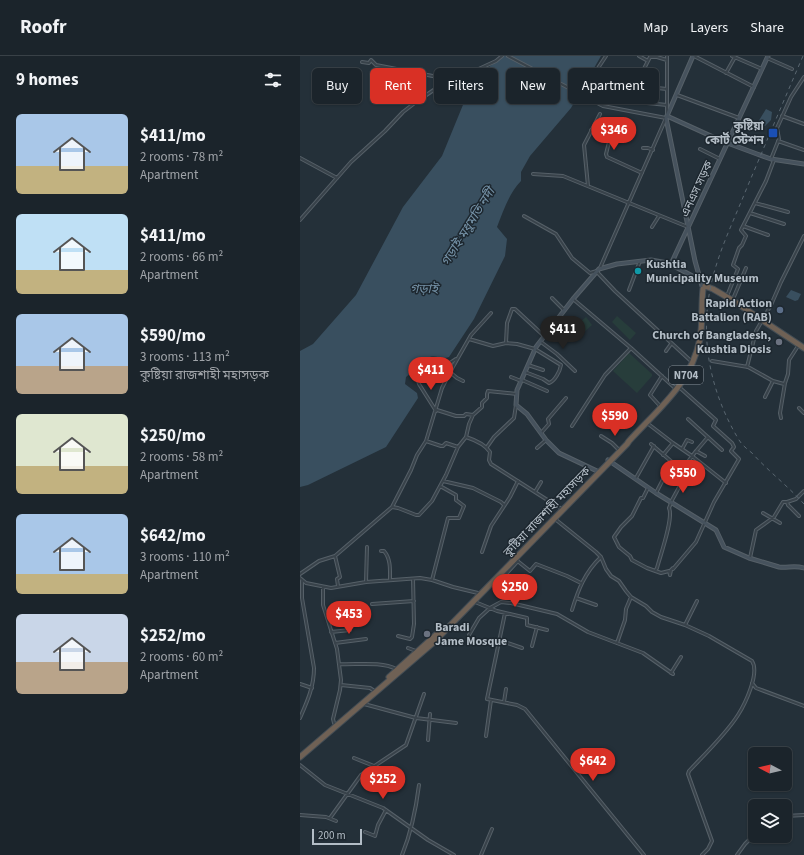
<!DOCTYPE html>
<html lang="en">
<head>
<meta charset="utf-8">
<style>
	:root { --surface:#1b242b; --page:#283037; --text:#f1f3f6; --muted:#a0a4a9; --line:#394147; --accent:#d93025 }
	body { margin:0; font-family:"Source Sans 3","Noto Sans Bengali",sans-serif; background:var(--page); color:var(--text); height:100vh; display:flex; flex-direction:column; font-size:15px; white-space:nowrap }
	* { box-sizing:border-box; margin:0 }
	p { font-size:13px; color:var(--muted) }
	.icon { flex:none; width:22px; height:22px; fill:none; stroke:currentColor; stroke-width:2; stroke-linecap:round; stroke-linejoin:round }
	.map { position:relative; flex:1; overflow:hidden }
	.side { display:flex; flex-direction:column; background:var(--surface); width:300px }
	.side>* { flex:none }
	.top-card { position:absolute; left:12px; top:12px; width:380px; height:36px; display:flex; gap:8px }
	.needle { width:26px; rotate:277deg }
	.fabs { position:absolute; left:448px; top:691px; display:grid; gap:8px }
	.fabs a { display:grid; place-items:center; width:44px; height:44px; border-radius:6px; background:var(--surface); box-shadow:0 1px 3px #0004,0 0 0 1px var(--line); font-size:20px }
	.scale { position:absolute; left:12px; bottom:10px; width:50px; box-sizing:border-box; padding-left:4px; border:2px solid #b3bdc6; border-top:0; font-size:11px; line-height:14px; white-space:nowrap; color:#b3bdc6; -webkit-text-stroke:3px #1d272f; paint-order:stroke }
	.price { position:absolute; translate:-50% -34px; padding:0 9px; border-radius:14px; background:var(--accent); color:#fff; font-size:13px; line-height:26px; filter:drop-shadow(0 1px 2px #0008) }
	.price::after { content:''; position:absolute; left:50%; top:24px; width:12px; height:9px; margin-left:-6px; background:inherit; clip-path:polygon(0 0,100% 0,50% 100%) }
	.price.on { background:#222; color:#fff }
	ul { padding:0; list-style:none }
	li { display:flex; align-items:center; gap:12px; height:100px; padding:0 16px }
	li span { display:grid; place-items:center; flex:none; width:112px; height:80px; border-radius:6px; color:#555 }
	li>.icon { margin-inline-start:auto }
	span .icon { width:48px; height:48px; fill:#fffc; stroke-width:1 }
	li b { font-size:17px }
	h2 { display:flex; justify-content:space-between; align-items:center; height:48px; padding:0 16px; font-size:17px }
	.chip { padding:0 14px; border-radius:6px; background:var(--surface); box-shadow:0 1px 3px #0004,0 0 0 1px var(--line); font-size:14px; line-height:36px }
	.chip.on { background:var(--accent); color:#fff }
	header { display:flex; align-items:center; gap:24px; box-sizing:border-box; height:56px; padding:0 20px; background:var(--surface); border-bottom:1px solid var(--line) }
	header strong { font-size:19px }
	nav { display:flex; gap:22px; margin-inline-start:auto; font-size:14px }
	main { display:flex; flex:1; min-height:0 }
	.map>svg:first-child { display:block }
	.green { fill:#273d3b }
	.water { fill:#394f5f }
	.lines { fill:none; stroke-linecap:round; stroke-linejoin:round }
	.street-casing { stroke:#566068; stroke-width:4 }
	.secondary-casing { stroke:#566068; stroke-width:5 }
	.highway-casing { stroke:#434d55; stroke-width:7 }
	.street { stroke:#38424a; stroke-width:2 }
	.secondary { stroke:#46525d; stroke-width:3 }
	.highway { stroke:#6f6155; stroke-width:5 }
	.rail { stroke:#5a6771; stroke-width:1; stroke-dasharray:4 4; stroke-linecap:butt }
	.transit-dot { fill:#1a4fb4; stroke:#1d272f; stroke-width:1.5 }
	.culture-dot { fill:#0f9aa8; stroke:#1d272f; stroke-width:1.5 }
	.service-dot { fill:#5c6f8a; stroke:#1d272f; stroke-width:1.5 }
	.worship-dot { fill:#6b7280; stroke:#1d272f; stroke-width:1.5 }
	.labels { text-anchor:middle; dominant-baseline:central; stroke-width:3; stroke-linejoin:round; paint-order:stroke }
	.shield { fill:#1d272f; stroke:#869099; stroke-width:1 }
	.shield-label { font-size:11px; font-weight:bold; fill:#b3bdc6 }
	.poi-label { font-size:12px; font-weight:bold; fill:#b3bdc6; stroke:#1d272f; text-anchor:end }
	.street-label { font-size:12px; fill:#b3bdc6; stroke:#1d272f }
	.water-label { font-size:13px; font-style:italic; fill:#7592a7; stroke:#1d272f }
</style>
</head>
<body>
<header>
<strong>Roofr</strong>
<nav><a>Map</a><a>Layers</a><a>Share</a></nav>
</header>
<main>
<section class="side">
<h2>9 homes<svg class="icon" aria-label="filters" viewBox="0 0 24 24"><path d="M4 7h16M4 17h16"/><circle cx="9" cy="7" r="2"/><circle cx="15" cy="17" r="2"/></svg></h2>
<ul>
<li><span style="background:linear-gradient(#a9c7e8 65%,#c2b280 0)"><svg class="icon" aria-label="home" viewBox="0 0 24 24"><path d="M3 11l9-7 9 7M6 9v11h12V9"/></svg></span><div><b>$411/mo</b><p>2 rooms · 78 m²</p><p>Apartment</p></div></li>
<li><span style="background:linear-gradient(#bfe0f5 70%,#c2b280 0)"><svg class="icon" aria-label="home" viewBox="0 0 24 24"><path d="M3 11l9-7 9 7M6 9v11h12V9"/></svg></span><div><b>$411/mo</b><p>2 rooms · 66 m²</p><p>Apartment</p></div></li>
<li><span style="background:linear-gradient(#a9c7e8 65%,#b9a48a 0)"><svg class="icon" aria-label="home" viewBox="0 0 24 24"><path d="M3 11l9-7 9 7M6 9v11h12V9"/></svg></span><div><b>$590/mo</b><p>3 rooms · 113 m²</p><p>কুষ্টিয়া রাজশাহী মহাসড়ক</p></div></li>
<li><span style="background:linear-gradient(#dfe7d0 65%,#c2b280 0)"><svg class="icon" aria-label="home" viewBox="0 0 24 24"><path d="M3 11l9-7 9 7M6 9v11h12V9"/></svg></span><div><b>$250/mo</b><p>2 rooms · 58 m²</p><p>Apartment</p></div></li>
<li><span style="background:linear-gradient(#a9c7e8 75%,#c2b280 0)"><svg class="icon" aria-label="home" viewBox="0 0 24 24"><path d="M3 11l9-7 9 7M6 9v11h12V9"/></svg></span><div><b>$642/mo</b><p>3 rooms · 110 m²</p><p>Apartment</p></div></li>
<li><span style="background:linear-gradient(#c9d6e8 60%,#b9a48a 0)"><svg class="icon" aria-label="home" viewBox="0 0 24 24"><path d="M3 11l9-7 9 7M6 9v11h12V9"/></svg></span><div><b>$252/mo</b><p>2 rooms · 60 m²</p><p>Apartment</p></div></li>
</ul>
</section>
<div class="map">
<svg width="504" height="799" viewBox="0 0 504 799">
	<rect width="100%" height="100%" fill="#243039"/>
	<path class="green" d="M317,260L336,277L330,284L312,266Z
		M286,261L292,269L273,286L262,276L275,267L278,268Z
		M329,297L352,318V320L337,337L313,315Z"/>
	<path class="water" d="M204,0H301L271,52L230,100L221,116V125C209,137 203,156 197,171L207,183L205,200L174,263L149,301C142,304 137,299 130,301L106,321L105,328L117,337L118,342L86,391L8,429L0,431V295L13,288L56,239L103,151L142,100L174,22Z
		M466,53L472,56L471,64L465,70L458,66Z
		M491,234L501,238L498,244L495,245L486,241Z"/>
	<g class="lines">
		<defs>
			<path id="street" d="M208,0L303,50L366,62L300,212
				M339,0L348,5
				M394,0L454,31
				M432,0L462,13
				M467,2L492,13
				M62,6L69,7L71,4L76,9L143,22L147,25
				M426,17L435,1
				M338,25L357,32L367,33
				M281,38L306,0
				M377,39L439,62
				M367,49L347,47L332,40L331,38L350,1H357L367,4
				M367,58V0
				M482,60L504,68
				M291,74L309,86L306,98L307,101L342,117
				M478,85L504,94
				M343,92H348L353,94
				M400,93L420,103
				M0,102L37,122
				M471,103L479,83L477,72L491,41L504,21
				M233,118L263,120L388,171
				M288,130L284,89L300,58
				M455,147L488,156
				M450,157L484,168
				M224,160L256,178L272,202L290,217L297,215
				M0,164L51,106L85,75L103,56L116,46L147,25L170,17L196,5L202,0
				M443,170L468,179
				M352,171L359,160
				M297,216L315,235L392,306
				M329,234L340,205
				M427,240L438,213L433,209L439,192L442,189L446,180L441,174L466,125L474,104
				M252,242L264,254
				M273,243L331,292L376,333
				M433,243L446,212
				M169,283L193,290L206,287L217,288L235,293L261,309C260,315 255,325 249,327L243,323L225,316
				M241,286L257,298L275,315
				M206,287L207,267L212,253H215L244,280
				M366,295L371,288
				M412,305L448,311L473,325L484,328L485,327L488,318L489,304L498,290
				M228,309L243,314
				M144,311L157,322L163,325
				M447,311L456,275L471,249L481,226L504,180
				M211,321L221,325
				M222,324L247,335
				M465,341L473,325
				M361,351L350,339L362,320
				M499,352L504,357
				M137,354L156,360H164L166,358L173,359
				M136,355L119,328L116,318L131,304L144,311L156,303
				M481,362L480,357L485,327
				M388,363L422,394
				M347,367L373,387L392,400L426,427
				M272,370L305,319L331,292
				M241,377L249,368L248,363L266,342
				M301,380L312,387L318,393
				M166,381C175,384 185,388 190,396L189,404L191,408L260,452
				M126,385L141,390H143L146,387L158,391
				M351,388L372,406L356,437
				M187,391L194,381L214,362L216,349
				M237,392L246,384
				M382,393L387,384L392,386
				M397,394L408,381
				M363,399L373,387
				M384,411L396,395L405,400
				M336,422L354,390
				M143,425L173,432L201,446L204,449
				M348,432L343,442H341L332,460L321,471L314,481L319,491L330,500L332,504L347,512L361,517L369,515L370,519L371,514L373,512
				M235,436L241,426
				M371,446L383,424
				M487,446L496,443L504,435
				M92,451L98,452L116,459H119L132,445L146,419L158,391L166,381L169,368L173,359L182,351V347L187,342V338L188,335L217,338
				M463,457L480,467
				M255,463L296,496L301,501L306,513L311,520L319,525L326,535L331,541L346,550L352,556L361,561L385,569L409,580L452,605C460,617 445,648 438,659C426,678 404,699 389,715L388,718L412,785L408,793L402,799
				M81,495H84C91,503 90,514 90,524
				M182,496L191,470L210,441L218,425
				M35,500L40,521L37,523L38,530
				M450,502L456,474L474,461L483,446H487L488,449L499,460
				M215,503L230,515L236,508L267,520L281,527
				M373,513L396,486L414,446L439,403L431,395L434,391L432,387L413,370L416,364L379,331
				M355,515L357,512C360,500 374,462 369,452L371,447
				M0,518L19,505L35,500L92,451L111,414L117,399L126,385L142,332L150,316L171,279L191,257
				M206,518L218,505
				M0,522L6,527L31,532L66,526L120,522L132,524L153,531L178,537
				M132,524L148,462H159L164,450L156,444V439L140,430
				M66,526L67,491
				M23,531V549L37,593L41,624L40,634L33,663L34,667
				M276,542L296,549
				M175,546L197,555L227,562V569L247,574
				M72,548L114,545
				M272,554C278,534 285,516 301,501
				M205,557L187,643L217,649L225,653L344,799
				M385,569L397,545
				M31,576L50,574
				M169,579L179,562L190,552L201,546L211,547L257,558L288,576L343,597L373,618
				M98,580L110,583L112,581L114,568L113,523
				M199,584L222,592
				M35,587L66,583
				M317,587L325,564L326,553L331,541
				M232,590L237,571
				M108,592L116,595
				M39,608C55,609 82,605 96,613
				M371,617L381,601
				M452,627L456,632L504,650
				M0,628L12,632
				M41,629L70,632L73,634
				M204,646L206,633
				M64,648L116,662L156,667
				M0,662C7,646 14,631 14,612L2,542V525
				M186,680L191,644
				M128,684L130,658
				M54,702L74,710
				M0,709L25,729L83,752L128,784L154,799
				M0,759L26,761L36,765
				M485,760L504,759
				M30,762L61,719L106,689L124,638
				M65,776L75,780L78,769L86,754
				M102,799C111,777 116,753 119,729
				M181,799L192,773
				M437,799L445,788L455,778"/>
			<path id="secondary" d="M393,0L366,62L395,205L402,230
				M367,60L422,85L457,98L471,103L504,108
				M371,208L468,0
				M308,404L356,437L416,474L424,491L449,502L479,511C488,512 495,509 504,512
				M297,415L259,397L246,384L227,358L216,349L217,334L236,291L273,243L299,213L317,208L351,204L368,207L400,224"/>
			<path id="highway" d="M405,230L413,233L432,244L504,292
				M89,621L139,576
				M0,701L134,586L327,388L329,385C358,353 391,328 400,283C403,267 401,250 403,233"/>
		</defs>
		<use href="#street" class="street-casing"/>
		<use href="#secondary" class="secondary-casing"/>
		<use href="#highway" class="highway-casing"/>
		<use href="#street" class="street"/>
		<use href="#secondary" class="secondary"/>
		<use href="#highway" class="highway"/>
		<path class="rail" d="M503,0C484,44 465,89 446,134C436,159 424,184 416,210C397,270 407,331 439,384C442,389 447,393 452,397C468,415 488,430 504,448"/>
	</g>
	<rect class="transit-dot" x="468" y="72" width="10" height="10" rx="2"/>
	<circle class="culture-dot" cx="338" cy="215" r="4"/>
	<circle class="service-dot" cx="480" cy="254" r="4"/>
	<g class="worship-dot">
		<circle cx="479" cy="286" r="4"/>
		<circle cx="127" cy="578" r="4"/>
	</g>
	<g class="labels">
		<rect class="shield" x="369" y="310" width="34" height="18" rx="3"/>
		<g class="shield-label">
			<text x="386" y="319">N704</text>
		</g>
		<g class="poi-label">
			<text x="464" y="70">কুষ্টিয়া<tspan x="464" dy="14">কোর্ট স্টেশন</tspan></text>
			<text x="346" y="208" text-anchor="start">Kushtia<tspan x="346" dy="14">Municipality Museum</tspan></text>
			<text x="472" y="247">Rapid Action<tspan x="472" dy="14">Battalion (RAB)</tspan></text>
			<text x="471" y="279">Church of Bangladesh,<tspan x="471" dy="14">Kushtia Diosis</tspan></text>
			<text x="135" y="571" text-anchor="start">Baradi<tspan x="135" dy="14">Jame Mosque</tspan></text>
		</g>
		<g class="street-label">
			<text transform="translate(397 133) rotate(-65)">এনএস সড়ক</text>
			<text transform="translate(247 456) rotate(-46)">কুষ্টিয়া রাজশাহী মহাসড়ক</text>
		</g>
		<g class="water-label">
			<text transform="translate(168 171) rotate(-58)">গড়াই-মধুমতি নদী</text>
			<text x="124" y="233">গড়াই</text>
		</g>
	</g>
</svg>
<div class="fabs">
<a><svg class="needle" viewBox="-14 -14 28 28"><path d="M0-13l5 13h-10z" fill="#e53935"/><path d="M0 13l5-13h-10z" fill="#a0a4a9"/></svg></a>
<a><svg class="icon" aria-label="layers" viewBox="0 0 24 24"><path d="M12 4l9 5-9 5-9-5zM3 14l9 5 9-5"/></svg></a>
</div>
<div class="scale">200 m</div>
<b class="price" style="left:314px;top:95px">$346</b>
<b class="price on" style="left:263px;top:294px">$411</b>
<b class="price" style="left:131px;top:335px">$411</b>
<b class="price" style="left:315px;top:381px">$590</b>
<b class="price" style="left:383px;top:438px">$550</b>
<b class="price" style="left:215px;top:552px">$250</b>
<b class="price" style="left:49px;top:579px">$453</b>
<b class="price" style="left:293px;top:726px">$642</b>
<b class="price" style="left:83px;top:744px">$252</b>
<div class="top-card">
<a class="chip">Buy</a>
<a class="chip on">Rent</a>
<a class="chip">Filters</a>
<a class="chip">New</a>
<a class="chip">Apartment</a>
</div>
</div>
</main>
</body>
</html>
